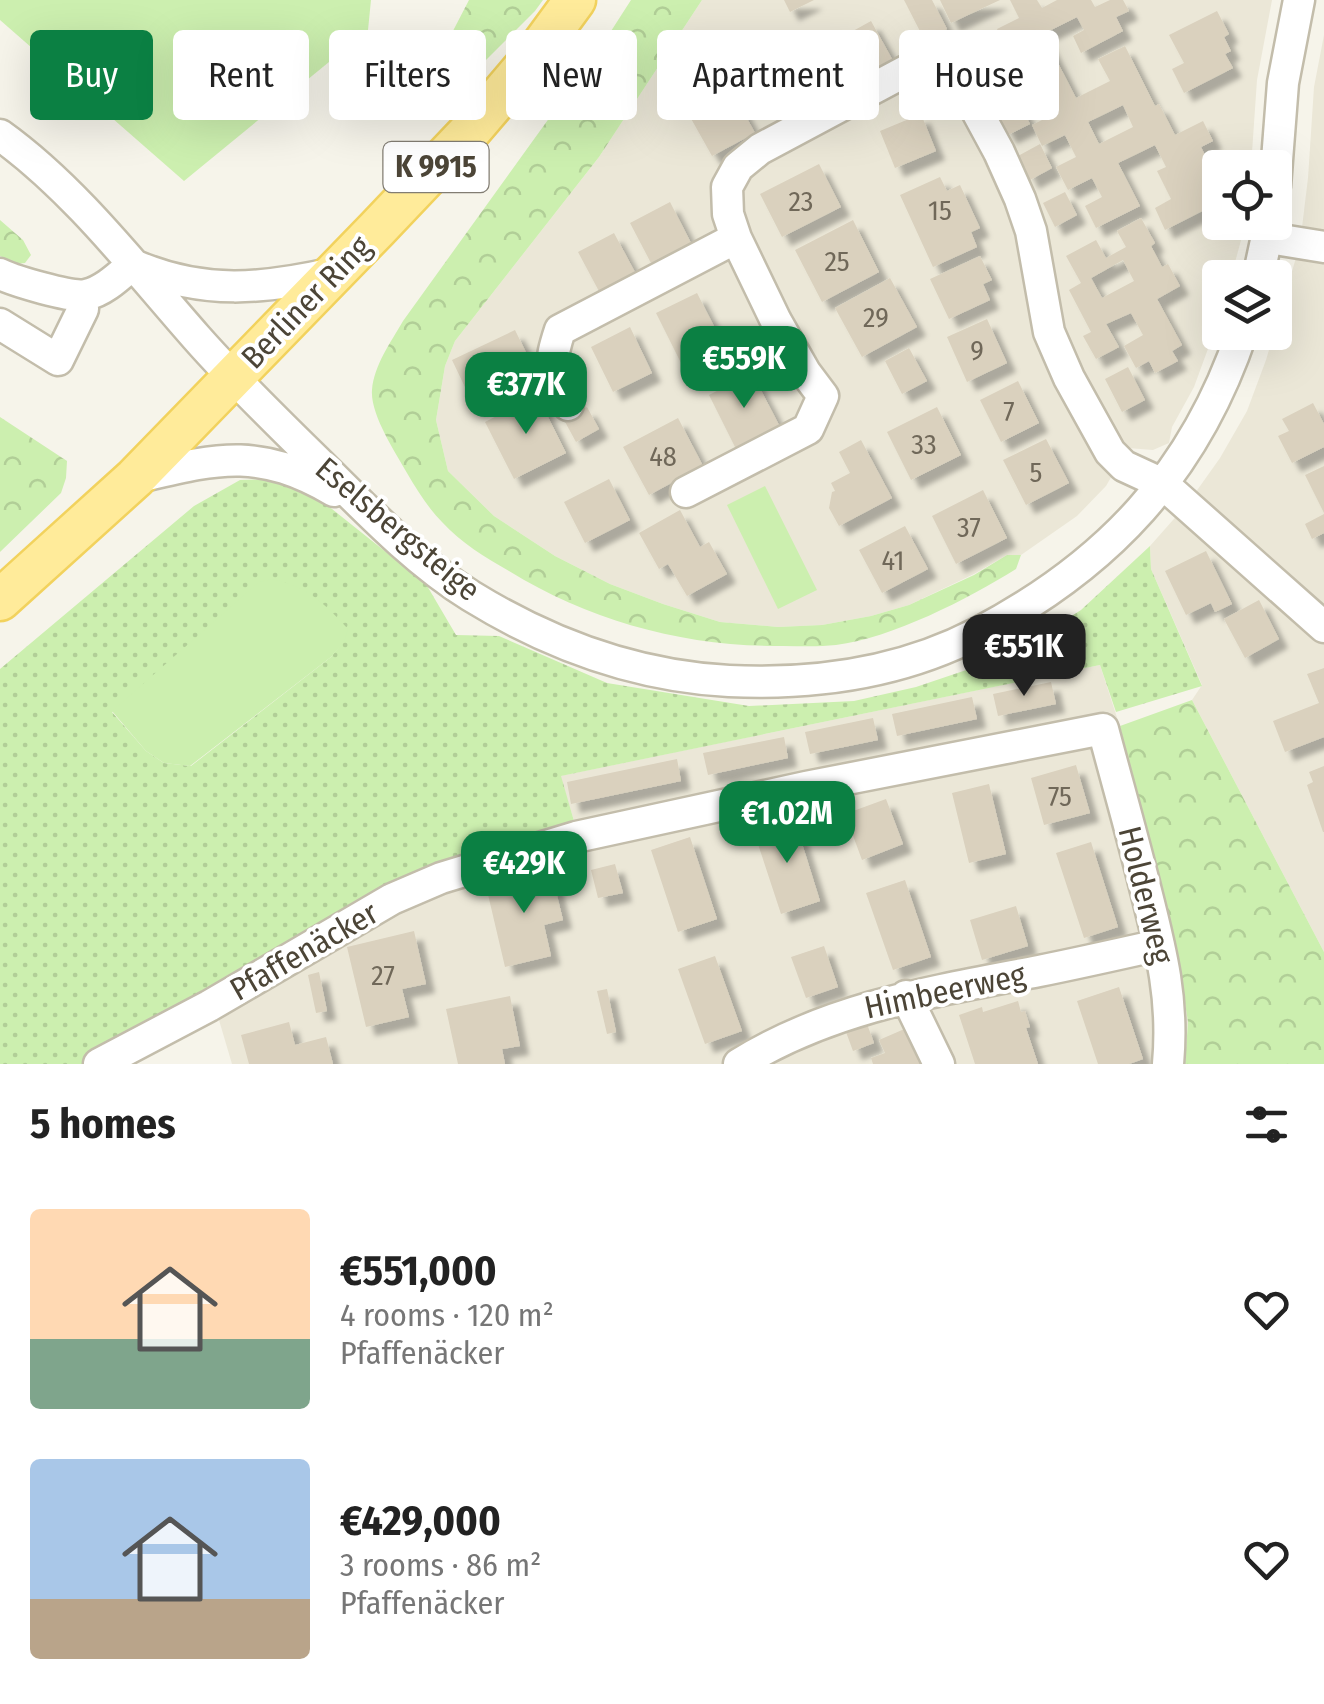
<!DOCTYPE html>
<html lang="en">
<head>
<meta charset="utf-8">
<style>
	:root { --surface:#fff; --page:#f6f6f6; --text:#222; --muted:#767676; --accent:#0b8043 }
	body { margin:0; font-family:"Fira Sans Condensed",sans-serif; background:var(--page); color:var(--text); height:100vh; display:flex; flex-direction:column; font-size:38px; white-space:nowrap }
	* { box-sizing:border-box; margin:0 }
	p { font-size:32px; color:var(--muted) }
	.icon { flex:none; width:55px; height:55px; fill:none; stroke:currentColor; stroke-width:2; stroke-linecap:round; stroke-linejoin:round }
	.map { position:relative; height:1064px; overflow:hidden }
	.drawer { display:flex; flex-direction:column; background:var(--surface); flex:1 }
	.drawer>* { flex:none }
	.top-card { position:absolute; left:30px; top:30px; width:1265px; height:90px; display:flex; gap:20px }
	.buttons { position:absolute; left:1202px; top:150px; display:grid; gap:20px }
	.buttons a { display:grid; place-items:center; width:90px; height:90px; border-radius:10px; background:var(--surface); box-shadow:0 10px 40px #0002; font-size:50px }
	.price { position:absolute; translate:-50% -85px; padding:0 22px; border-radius:20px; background:var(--accent); color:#fff; font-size:32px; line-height:65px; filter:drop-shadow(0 2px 5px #0008) }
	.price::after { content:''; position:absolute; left:50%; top:60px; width:30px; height:22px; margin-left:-15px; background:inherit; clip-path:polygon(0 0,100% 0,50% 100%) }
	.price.active { background:#222; color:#fff }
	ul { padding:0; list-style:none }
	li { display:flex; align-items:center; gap:30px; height:250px; padding:0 30px }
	li span { display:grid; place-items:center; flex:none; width:280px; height:200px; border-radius:10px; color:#555 }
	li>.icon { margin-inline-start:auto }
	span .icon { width:120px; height:120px; fill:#fffc; stroke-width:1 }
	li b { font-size:42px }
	h2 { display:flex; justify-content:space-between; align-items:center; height:120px; padding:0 30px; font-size:42px }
	.chip { padding:0 35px; border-radius:10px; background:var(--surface); box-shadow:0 10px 40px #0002; font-size:35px; line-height:90px }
	.chip.active { background:var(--accent); color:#fff }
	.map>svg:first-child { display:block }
	.residential { fill:#ebe7d7 }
	.grass { fill:url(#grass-dots); fill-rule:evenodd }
	.forest { fill:url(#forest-crowns) }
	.park { fill:#ccefaf }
	.building { fill:#dad1be; fill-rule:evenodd; filter:url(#shadow) }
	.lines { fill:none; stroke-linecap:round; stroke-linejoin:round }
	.minor-casing { stroke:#c3bdab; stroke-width:35 }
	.major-casing { stroke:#f2d25d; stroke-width:45 }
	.minor { stroke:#fff; stroke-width:30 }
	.major { stroke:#ffeb9a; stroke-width:40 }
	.labels { text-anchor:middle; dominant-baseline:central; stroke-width:8; stroke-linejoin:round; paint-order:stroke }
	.number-label { font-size:28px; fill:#706859 }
	.shield { fill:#fff; stroke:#827d73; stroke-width:2.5 }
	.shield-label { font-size:30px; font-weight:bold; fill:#4c4537 }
	.street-label { font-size:32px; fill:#4c4537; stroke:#fff }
</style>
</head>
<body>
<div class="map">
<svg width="1324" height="1064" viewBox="0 0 1324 1064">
	<defs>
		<pattern id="grass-dots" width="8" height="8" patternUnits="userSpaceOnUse" patternTransform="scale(2.5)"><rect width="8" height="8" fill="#ccefaf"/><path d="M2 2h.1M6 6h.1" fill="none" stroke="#b1ce97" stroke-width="1.8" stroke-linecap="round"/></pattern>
		<pattern id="forest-crowns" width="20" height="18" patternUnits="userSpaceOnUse" patternTransform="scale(2.5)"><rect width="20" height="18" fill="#ccefaf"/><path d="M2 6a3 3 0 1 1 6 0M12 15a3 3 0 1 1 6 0" fill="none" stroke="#b1ce97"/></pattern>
		<filter id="shadow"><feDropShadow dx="9" dy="9" stdDeviation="2.5" flood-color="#0004"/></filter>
	</defs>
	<rect width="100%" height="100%" fill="#f6f4ea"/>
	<path class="residential" d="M702,0H1272L1257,80L1251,167L1220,168V222L1244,223L1243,233L1231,277L1220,278V316L1194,387L1172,427L1169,443L1153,450L1128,448L1106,486L1077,516L1021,555H1007L974,574L909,605L871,616L822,625L778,627L720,622L663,604L610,584L555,556L494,516L448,471L436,420L445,366L455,341L599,157Z
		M1324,35V952L1192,700L1202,685L1151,569L1150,546L1188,503L1220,458L1247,411L1266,360L1300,244L1308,178L1314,87Z
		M1100,665L1122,733L1181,978L1188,1022L1185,1064H232L211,993L576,827L560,776Z"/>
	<path class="grass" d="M279,479L317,497L426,584L456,635L499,636L607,683L749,706L854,701L916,687L990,662L1038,637L1081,610L1150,546L1151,569L1202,686L1116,712L1100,665L561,776L576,828L211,993L82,1064H0V669L194,506L240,480ZM343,642L331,657L191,766L164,763L146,751L112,712Z"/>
	<path class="forest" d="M469,0H543L535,11L469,77L441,54Z
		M631,0H702L599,157L455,341L445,366L436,420L448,471L494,516L555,556L610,584L663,604L720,622L778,627L822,625L871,616L909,605L974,575L1007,555H1021L1016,569C968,599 892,638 836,645C818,647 800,646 783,646C686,647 592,622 509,571C485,557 461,543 442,522C428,508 417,490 407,473C395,452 370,414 372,390C374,365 391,342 403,321L604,42Z
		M0,220L23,240L31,255L25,263L16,264L0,256Z
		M0,417L67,461L66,478L61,493L0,552Z
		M1192,700L1324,952V1064H1185L1188,1022L1181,978L1120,726Z"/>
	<path class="park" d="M0,0H371L368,30L184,181L0,20Z
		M765,486L817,590L778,609L727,505Z
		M272,579C308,587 323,602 348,629L344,642L331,657L190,766L164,763L146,751L112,711L259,582Z"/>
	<path class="building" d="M784,0H814L790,12Z
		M904,0H932L947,29L925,41Z
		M940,0H1000L951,23Z
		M1010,0H1037L1042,8L1057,0H1091L1095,7L1110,0H1123L1129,11L1116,17L1123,31L1081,53L1073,36L1084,30L1077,17L1043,34L1076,98L1110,81L1098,59L1125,46L1155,106L1159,104L1175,135L1203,121L1213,141L1201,147L1211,168L1205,171L1215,190L1208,193L1214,205L1165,230L1155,208L1171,199L1157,171L1166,167L1155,145L1118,163L1140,206L1096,228L1085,206L1102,197L1092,178L1068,190L1056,167L1076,157L1065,135L1042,146L1032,125L1054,114L1043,91L1020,102L1009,80L1030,69L1020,48L1009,54L997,29L1019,18ZM1123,105L1133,127L1099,144L1088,122Z
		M1217,11L1229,34L1224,37L1231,51L1225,54L1233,68L1184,93L1172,69L1184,63L1169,35Z
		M871,21L892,59L846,84L826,46Z
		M794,53L817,96L776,118L753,75Z
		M995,56L1007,80L985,91L973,67Z
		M732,91L755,133L712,156L689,115Z
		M1018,101L1030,124L1008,135L996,112Z
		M921,114L936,151L895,168L880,131Z
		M1040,144L1052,168L1030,180L1018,156Z
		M819,164L841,207L782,237L760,194Z
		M940,177L947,191L960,185L980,228L971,232L977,247L933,267L900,195Z
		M1065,192L1077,215L1055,227L1043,203Z
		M670,202L691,243L651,263L630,223Z
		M1141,218L1155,243L1151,246L1162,267L1168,264L1180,286L1157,299L1182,345L1172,351L1178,361L1155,373L1149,361L1136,368L1124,346L1143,335L1131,313L1106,324L1119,347L1096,359L1083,336L1091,332L1069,290L1081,283L1066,256L1096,240L1106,258L1126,247L1117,231ZM1123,260L1134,281L1102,298L1091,278Z
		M853,220L879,272L822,302L795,250Z
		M614,233L637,276L601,295L578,252Z
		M980,256L992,280L983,284L990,300L949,319L930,279Z
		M890,278L917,327L862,357L835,308Z
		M697,293L723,344L682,365L656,313Z
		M987,319L1007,363L967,382L947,337Z
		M630,327L652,373L613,392L591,347Z
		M515,330L537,375L474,406L452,360Z
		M909,348L927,381L902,394L885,361Z
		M1128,367L1145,400L1122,412L1105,379Z
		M752,373L780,427L736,449L709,395Z
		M1018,381L1039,423L1001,442L980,400Z
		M537,395L566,453L514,479L485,422Z
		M1313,403L1324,424V447L1292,463L1278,436L1289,431L1282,419Z
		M587,407L599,429L576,442L564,420Z
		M937,407L961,455L911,480L887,432Z
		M678,418L703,466L649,495L623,447Z
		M1046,439L1069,483L1026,505L1003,460Z
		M861,440L892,498L839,526L829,508L832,492L835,491L831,483L850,473L839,452Z
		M1324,466V513L1305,475Z
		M609,479L630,520L585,543L564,502Z
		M983,490L1007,538L956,564L932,516Z
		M680,510L700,547L709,542L727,574L687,596L668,564L659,569L639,533Z
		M1324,514V533L1312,539L1305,524Z
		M905,526L928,569L882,593L859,550Z
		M1206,551L1232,604L1215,612L1211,603L1186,615L1165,571Z
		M1259,600L1279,639L1245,658L1224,619Z
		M1324,668V737L1285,752L1273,721L1319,703L1307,674Z
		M1051,682L1056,704L998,716L993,694Z
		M972,697L977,719L897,736L892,714Z
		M873,718L878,740L810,754L805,732Z
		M784,737L788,758L708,775L703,753Z
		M677,759L681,781L571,804L567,782Z
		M1076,765L1090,813L1044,825L1031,778Z
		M1324,766V832H1323L1307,785L1313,782L1309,772Z
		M989,784L1006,854L969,863L952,793Z
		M886,799L903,844L862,860L845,814Z
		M794,818L820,901L781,914L754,832Z
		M690,837L717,919L678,932L651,850Z
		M1091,842L1118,927L1084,938L1056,853Z
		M615,864L623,893L598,898L591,870Z
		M551,871L563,920L544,925L551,956L505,967L486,886Z
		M905,880L931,957L893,970L866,893Z
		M1016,906L1028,946L982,960L970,920Z
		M414,931L426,984L402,989L409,1017L366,1027L347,947Z
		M824,946L838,987L806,998L791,957Z
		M715,956L742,1031L705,1044L678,969Z
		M319,972L327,1011L316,1013L308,975Z
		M1119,987L1143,1059L1129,1064H1098L1077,1001Z
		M607,989L616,1032L607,1034L597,991Z
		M510,996L520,1046L502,1049L505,1064H458L446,1009Z
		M1018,1001L1021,1012L1025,1011L1030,1027L1026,1028L1038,1064H975L959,1015L982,1007L983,1012Z
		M289,1022L295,1045L326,1037L333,1064H249L241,1035Z
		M867,1024L874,1043L853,1051L846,1032Z
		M909,1027L924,1064H873L871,1058L885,1053L879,1040Z"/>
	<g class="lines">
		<defs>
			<path id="minor" d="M0,135C74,188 136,269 196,337C233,379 274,419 314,458C363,506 413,560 471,596C549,644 637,676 729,681C815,685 901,673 978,633C1108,565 1195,472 1242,332
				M1275,186L1283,83L1299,0
				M1269,238L1324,247
				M136,266C204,295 263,289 334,273
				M0,274C15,281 71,298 86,295C104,291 119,276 133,264
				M1258,278L1270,222
				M0,324L58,360L83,309L82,296
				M568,405C550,370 548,367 560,330L736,238
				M135,478C216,459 257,446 334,491
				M686,492L808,429L823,396L805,372L776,321L736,238L728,214L727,187L738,167L760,149L906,71L922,66L937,65L952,74L966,91L999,152L1020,199L1031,231L1049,332L1069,378L1110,452L1124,466L1163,484L1324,627
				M906,996L939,1064
				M99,1064L209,1006L392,899L441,878L576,837L806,787L1103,729C1117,782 1132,834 1145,887C1161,950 1174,999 1168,1064
				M739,1064C831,1007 935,991 1039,971C1079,963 1119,954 1159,945"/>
			<path id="major" d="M0,600L135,478L377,229L471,130L534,56L575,0"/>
		</defs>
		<use href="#minor" class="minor-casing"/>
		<use href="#major" class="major-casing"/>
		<use href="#minor" class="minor"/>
		<use href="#major" class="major"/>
	</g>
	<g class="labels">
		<g class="number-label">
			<text x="801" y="201">23</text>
			<text x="940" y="210">15</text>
			<text x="837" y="261">25</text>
			<text x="876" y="317">29</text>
			<text x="977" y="350">9</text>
			<text x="1009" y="411">7</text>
			<text x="924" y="444">33</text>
			<text x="663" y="456">48</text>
			<text x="1036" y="472">5</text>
			<text x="969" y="527">37</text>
			<text x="893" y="560">41</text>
			<text x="1060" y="796">75</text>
			<text x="383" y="975">27</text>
		</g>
		<rect class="shield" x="383.5" y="142" width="105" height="50" rx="8"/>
		<g class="shield-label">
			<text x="436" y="167">K 9915</text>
		</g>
		<g class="street-label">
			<text transform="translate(306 302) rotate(-46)">Berliner Ring</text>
			<text transform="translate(398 529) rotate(40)">Eselsbergsteige</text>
			<text transform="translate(1146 895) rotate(76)">Holderweg</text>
			<text transform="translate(304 951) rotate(-30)">Pfaffenäcker</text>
			<text transform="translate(945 991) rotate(-12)">Himbeerweg</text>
		</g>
	</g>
</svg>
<div class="buttons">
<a><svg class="icon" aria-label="locate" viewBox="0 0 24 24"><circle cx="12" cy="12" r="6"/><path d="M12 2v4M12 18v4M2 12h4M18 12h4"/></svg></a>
<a><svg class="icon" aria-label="layers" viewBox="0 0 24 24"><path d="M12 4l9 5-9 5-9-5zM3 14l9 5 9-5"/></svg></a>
</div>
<b class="price" style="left:744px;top:411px">€559K</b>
<b class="price" style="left:526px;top:437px">€377K</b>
<b class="price active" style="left:1024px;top:699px">€551K</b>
<b class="price" style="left:787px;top:866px">€1.02M</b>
<b class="price" style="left:524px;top:916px">€429K</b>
<div class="top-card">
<a class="chip active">Buy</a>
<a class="chip">Rent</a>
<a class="chip">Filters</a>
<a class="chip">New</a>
<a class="chip">Apartment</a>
<a class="chip">House</a>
</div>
</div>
<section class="drawer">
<h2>5 homes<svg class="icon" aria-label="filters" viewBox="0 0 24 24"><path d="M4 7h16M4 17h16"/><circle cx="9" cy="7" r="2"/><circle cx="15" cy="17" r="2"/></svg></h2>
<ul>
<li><span style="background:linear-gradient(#ffd9b3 65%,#7fa58c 0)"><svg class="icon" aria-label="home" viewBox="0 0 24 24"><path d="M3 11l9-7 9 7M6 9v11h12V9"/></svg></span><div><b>€551,000</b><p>4 rooms · 120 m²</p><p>Pfaffenäcker</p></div><svg class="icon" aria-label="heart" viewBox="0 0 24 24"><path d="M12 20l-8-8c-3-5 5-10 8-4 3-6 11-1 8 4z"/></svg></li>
<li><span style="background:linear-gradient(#a9c7e8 70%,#b9a48a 0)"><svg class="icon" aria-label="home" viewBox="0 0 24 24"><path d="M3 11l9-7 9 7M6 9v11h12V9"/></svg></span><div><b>€429,000</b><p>3 rooms · 86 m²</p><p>Pfaffenäcker</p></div><svg class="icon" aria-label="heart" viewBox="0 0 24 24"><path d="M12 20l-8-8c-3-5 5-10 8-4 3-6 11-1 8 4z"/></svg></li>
</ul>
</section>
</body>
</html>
